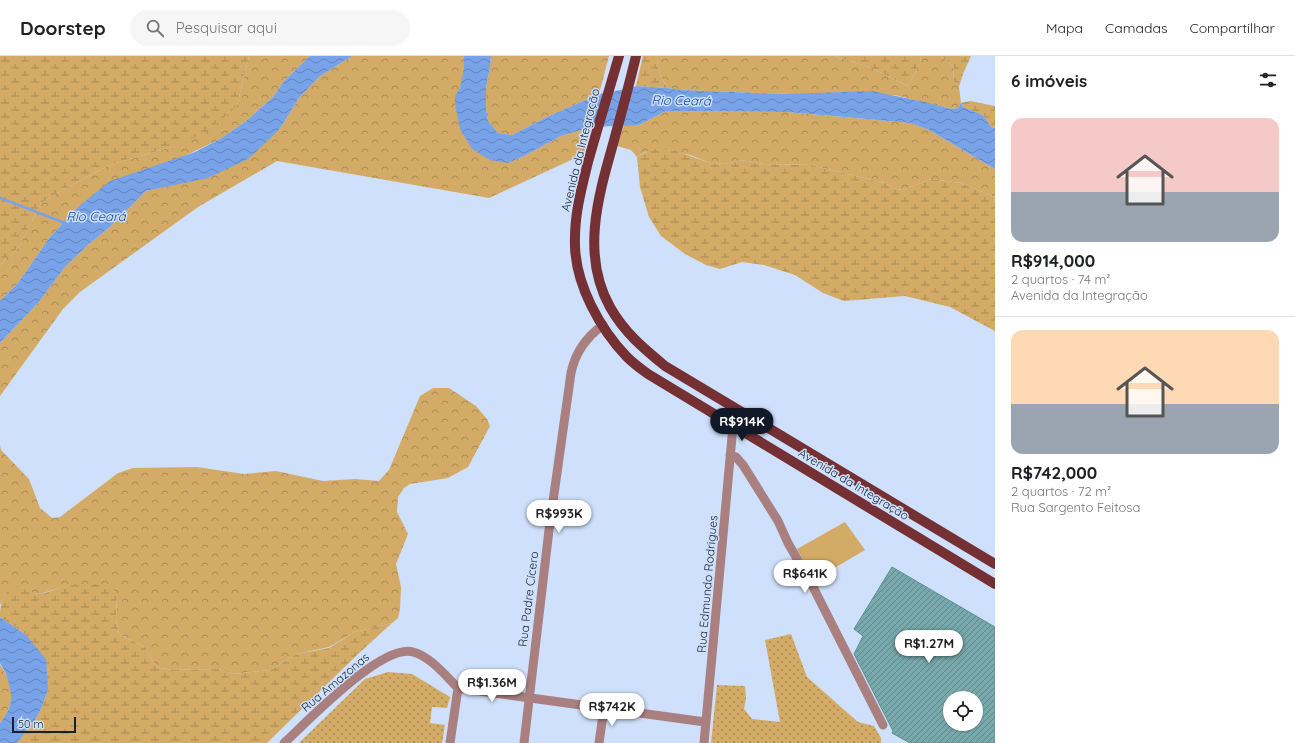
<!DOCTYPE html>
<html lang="pt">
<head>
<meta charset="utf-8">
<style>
	:root { --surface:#fff; --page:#f6f6f6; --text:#202124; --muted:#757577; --line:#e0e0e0; --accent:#111827 }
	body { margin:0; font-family:Quicksand,sans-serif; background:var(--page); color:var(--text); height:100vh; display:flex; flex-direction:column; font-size:15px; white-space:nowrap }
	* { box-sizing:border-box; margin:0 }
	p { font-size:13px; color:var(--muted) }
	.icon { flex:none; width:22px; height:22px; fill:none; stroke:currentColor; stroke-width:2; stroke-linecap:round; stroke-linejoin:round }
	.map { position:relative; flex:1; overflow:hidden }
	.sheet { display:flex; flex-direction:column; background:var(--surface); width:300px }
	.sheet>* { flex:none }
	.fabs { position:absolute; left:943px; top:635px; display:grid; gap:8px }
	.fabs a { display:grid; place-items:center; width:40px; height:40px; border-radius:50%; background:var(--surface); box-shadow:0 1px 3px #0004; font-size:20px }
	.scale { position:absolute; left:12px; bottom:10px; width:64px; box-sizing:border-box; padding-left:4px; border:2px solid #18202c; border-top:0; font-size:11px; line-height:14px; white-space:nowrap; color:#18202c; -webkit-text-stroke:3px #cee0fb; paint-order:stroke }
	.price { position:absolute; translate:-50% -34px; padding:0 9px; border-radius:14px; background:#fff; color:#222; font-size:13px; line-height:26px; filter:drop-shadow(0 1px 2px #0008) }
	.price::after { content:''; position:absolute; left:50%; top:24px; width:12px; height:9px; margin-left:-6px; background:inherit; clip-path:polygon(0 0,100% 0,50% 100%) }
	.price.selected { background:var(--accent); color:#fff }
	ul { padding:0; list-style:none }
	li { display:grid; align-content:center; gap:8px; height:212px; padding:0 16px }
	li+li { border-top:1px solid var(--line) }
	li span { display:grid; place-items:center; height:124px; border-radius:12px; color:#555 }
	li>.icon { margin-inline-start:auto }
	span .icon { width:72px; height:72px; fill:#fffc; stroke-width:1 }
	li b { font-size:17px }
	h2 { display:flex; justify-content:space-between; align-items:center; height:48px; padding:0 16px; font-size:17px }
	header { display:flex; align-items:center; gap:24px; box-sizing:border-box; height:56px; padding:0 20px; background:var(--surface); border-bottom:1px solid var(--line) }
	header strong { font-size:19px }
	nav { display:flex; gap:22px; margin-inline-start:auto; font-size:14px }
	.search { width:280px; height:36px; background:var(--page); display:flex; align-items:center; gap:10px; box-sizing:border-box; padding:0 14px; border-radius:22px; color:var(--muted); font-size:15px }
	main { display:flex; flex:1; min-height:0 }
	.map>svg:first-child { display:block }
	.grass { fill:url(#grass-dots) }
	.forest { fill:url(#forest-crowns) }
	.wetland { fill:url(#wetland-marsh) }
	.garden { fill:#d3ab66 }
	.water { fill:url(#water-waves) }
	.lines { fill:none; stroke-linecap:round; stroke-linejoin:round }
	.stream { stroke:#78a3e9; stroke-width:2.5 }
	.building { fill:url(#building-hatch); stroke:#5e8f92; fill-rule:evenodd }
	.minor { stroke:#a9807f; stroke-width:9 }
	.major { stroke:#743033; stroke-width:10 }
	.labels { text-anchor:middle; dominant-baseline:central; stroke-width:3; stroke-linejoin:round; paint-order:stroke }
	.street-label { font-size:12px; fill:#18202c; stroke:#cee0fb }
	.water-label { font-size:13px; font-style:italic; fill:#114595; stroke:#cee0fb }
</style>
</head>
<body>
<header>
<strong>Doorstep</strong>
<div class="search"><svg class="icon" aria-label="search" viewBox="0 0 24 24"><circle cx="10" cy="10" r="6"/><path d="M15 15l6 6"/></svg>Pesquisar aqui</div>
<nav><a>Mapa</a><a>Camadas</a><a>Compartilhar</a></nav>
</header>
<main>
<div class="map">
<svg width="995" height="687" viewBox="0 0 995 687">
	<defs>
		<pattern id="grass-dots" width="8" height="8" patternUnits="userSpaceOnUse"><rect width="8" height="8" fill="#d3ab66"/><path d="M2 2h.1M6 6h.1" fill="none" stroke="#aa8b54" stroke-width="1.8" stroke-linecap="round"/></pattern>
		<pattern id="forest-crowns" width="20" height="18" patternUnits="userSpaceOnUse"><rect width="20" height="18" fill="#d3ab66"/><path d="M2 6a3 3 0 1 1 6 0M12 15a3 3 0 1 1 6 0" fill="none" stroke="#aa8b54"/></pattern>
		<pattern id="wetland-marsh" width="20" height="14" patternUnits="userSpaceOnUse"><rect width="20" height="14" fill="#d3ab66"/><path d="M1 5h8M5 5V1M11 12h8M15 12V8" fill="none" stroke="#aa8b54"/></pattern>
		<pattern id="water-waves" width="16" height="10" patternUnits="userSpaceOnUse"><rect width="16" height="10" fill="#78a3e9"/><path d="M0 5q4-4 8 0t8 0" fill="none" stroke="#6184bd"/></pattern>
		<pattern id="building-hatch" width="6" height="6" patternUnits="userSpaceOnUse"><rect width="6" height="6" fill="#77a9ac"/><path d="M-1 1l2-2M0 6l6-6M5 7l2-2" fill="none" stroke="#61898c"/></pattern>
	</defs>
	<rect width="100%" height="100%" fill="#cee0fb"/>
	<path class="grass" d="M791,578L807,621L858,666L874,670L881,682V687H711L717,629L745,630L746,643L744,653L752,663L780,666L765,584Z
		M388,616L412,618L450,641L447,652L432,651L430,667L445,669L442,687H299L365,623Z"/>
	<path class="forest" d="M249,0H310L284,25L273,41L246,65L220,83L78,151L50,181L18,227L0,245V209L19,191L41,147L75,127L112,108L172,91L237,50Z
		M352,0H464C466,9 463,24 460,32C457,38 455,41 455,48L508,107L526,99L561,80L591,71L584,96L571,104L489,142L277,105L198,151L80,236L63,253L0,340V287L38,247L65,211L89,188L110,171L146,135L172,129L279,74L299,42L319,21Z
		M491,0H609L599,38L547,61L512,79L498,77L488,65L486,52V32L490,11Z
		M657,0H834L869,11L908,30L920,8L921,0H941L953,10L954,25L959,31L961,47L958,52L951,53L895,39L787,38L680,34L668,32C661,21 657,13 657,0Z
		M666,55L788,56L911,67L929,74L995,113V141L961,127L931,123L903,134L896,133L885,127L811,109L764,108L741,104L726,108L710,107L690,99L662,93L645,96L637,101L631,94L617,90L624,69H639Z
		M433,332H449L476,350L487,363L490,370L468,411L448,422L410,428L404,432L398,441L397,456L408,478L396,508L401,531L400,554L398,562L392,567L355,576L329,591L297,598L270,614L233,618L219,613L171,614L156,611L145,591L119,578L116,563L117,541L69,529L40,538L33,537L20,531L6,536L0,549V389L1,394L29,423L40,452L52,462L60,461L118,417L133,412L197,411L244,418L276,415L323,425L355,423L379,425L389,414L420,340Z
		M0,609C14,627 16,649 0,667Z"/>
	<path class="wetland" d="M0,0H249L237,50L208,75L172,91L112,108L75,127L41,147L19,191L0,209Z
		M643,0H657C657,13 661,21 668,32L636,30Z
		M834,0H921L920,8L908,30L869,11Z
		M941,0H971L963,18L959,31L954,25L953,10Z
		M970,45L995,50V72L991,71L983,59L963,51L961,47Z
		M652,93H662L673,94L710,107L726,108L741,104L764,108L811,109L885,127L896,133L903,134L931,123L961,127L995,141V275L950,251L905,240L844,245L823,237L795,219L764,209L742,206L720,213L706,209L685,198L661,180L649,161L640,131L637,101Z
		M100,528L114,534L117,541L116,563L119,578L145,591L156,611L171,614L219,613L233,618L270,614L297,598L329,592L355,576L392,567L357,599L267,687H17L35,664L41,653L48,634L26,579L0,561C0,552 2,535 13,531C22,528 30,538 39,538C49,537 59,531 69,529C79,527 90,529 100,528Z"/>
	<path class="garden" d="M845,466L865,494L814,524L797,493Z"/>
	<path class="water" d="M310,0H352L319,21L299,42L279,74L248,103L208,122L146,135L110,171L89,188L65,211L38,247L0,287V245L18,227L50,181L78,151L110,125L195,96L220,83L246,65L273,41L284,25Z
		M464,0H491L490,11L486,32V52L488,65L498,77L512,79L547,61L599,38L631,32L636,30L668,32L680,34L787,38L872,35L925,46L951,53L958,52L961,47L963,51L983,59L991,71L995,72V113L929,74L911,67L788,56L666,55L639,69L591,71L561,80L526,99L508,107L490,104L472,93L460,73L455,48V40L460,32L464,12Z
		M0,561L26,579L46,603L48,634L41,653L35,664L17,687H0V667C14,650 13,638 6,618C5,614 1,611 0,607C0,595 0,574 0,561Z"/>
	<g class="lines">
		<path class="stream" d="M0,142L65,167"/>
	</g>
	<path class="building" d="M892,511L995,571V687H910L892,677L893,675L854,598L863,580L854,573ZM950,642H976V668H950Z"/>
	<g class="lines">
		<path class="minor" d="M730,399L736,401L743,409L778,465L788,487L812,529L883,669
			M284,687C307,666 382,587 413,596C431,601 445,619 458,632L705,666
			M450,687L458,632
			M524,687L549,474L571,317C575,297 585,282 603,269
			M599,687L604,652
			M704,687L733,370"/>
		<path class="major" d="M619,0C609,35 598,70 588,106C581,134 574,160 575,190C576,229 600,273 627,301C633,307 641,313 648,318L995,528
			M636,0C629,29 621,59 613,88C598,141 581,199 610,251C624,276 643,292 665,310L995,508"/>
	</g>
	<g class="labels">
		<g class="street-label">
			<text transform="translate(580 94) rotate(-76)">Avenida da Integração</text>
			<text transform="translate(854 428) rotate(31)">Avenida da Integração</text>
			<text transform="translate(707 528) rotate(-85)">Rua Edmundo Rodrigues</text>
			<text transform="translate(528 543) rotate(-83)">Rua Padre Cícero</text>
			<text transform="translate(335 626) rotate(-40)">Rua Amazonas</text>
		</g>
		<g class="water-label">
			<text transform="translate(681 44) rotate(1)">Rio Ceará</text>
			<text x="96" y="160">Rio Ceará</text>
		</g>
	</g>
</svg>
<div class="fabs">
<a><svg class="icon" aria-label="locate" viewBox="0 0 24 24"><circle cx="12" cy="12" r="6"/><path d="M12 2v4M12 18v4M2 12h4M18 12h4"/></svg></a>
</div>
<div class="scale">50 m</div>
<b class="price selected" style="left:742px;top:386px">R$914K</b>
<b class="price" style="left:559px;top:478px">R$993K</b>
<b class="price" style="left:805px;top:538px">R$641K</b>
<b class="price" style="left:929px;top:608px">R$1.27M</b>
<b class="price" style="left:492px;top:647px">R$1.36M</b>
<b class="price" style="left:612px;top:671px">R$742K</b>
</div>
<section class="sheet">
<h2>6 imóveis<svg class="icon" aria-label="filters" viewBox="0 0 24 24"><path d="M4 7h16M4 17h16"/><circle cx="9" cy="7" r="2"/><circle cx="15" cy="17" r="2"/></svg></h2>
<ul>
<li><span style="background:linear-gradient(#f6c9c9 60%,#9aa5b1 0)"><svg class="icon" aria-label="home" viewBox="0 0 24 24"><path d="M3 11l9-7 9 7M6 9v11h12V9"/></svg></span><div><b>R$914,000</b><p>2 quartos · 74 m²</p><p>Avenida da Integração</p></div></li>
<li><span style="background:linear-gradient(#ffd9b3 60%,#9aa5b1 0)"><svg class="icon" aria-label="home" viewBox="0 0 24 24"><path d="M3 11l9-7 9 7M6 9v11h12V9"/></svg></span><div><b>R$742,000</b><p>2 quartos · 72 m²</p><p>Rua Sargento Feitosa</p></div></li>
</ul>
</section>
</main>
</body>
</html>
